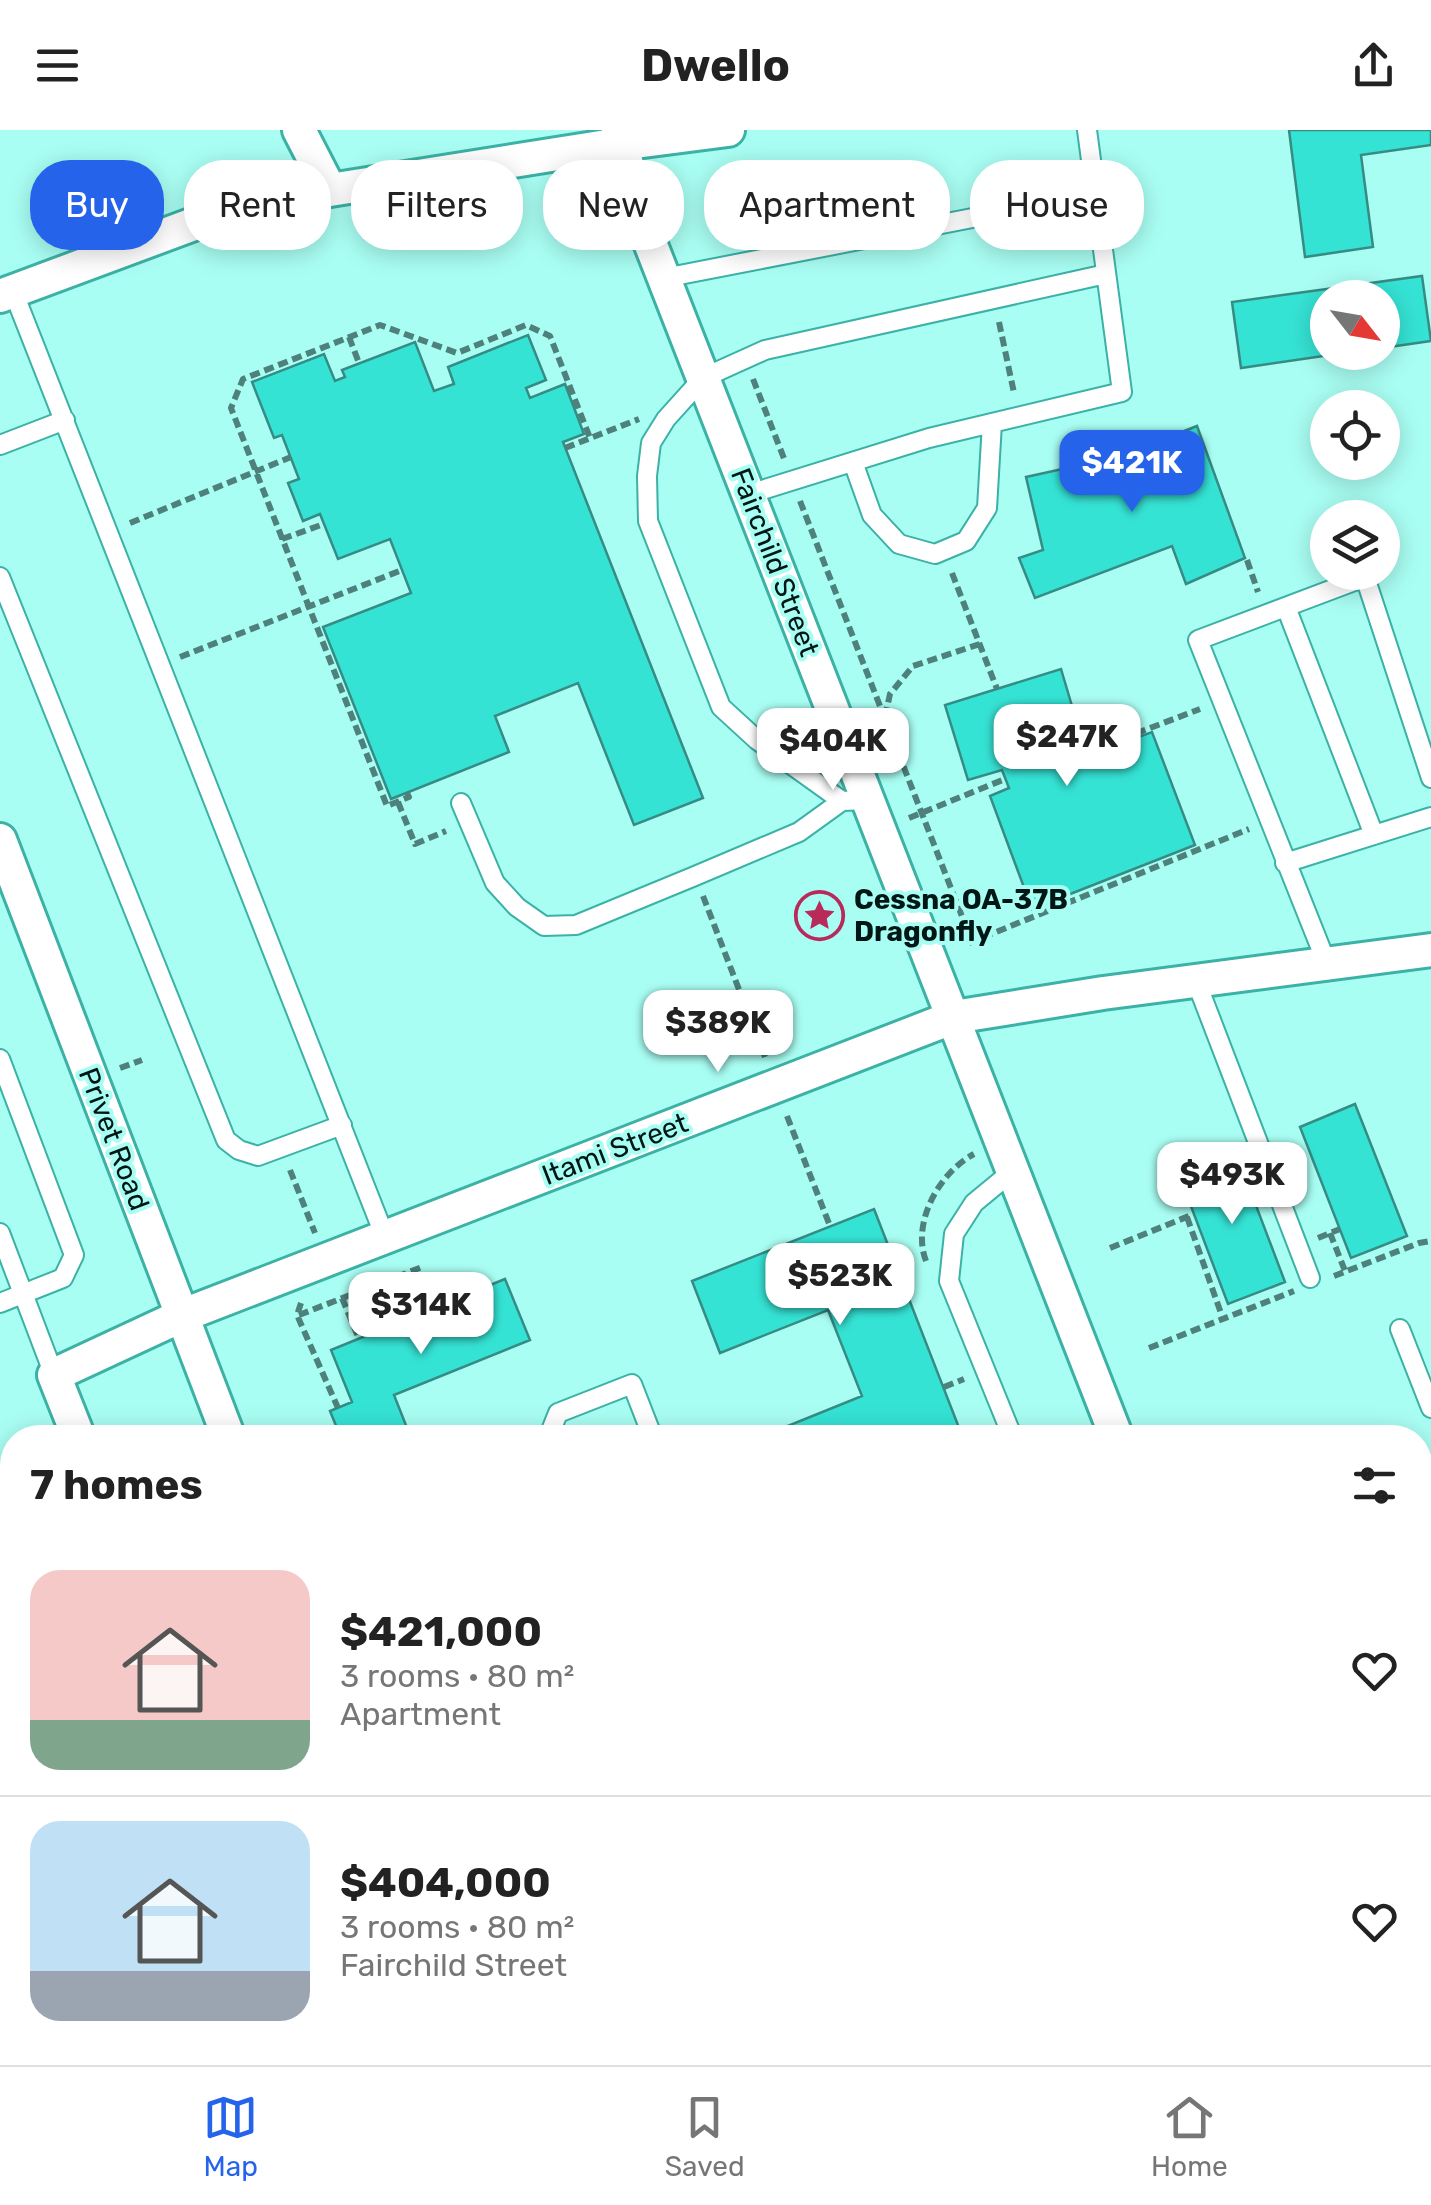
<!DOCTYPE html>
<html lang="en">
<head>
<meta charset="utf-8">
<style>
	:root { --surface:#fff; --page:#f2f2f2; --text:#222; --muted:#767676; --line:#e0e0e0; --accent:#2563eb }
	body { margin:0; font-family:Rubik,sans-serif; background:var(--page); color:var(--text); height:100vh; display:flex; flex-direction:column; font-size:38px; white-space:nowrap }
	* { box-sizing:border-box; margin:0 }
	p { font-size:32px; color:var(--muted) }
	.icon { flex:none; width:55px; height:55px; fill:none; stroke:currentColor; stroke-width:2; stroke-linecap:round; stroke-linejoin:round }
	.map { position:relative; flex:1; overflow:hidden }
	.details { position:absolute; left:0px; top:1295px; width:1432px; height:640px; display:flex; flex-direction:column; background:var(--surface); border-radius:40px 40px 0 0; box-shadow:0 5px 25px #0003 }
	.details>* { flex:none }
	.hud { position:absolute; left:30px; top:30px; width:1372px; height:90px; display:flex; gap:20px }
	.needle { width:65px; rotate:121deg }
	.buttons { position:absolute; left:1310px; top:150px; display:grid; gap:20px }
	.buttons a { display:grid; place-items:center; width:90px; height:90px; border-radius:50%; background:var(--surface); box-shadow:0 5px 25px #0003; font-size:50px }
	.price { position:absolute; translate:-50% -85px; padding:0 22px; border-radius:20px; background:#fff; color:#222; font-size:32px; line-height:65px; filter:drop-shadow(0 2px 5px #0008) }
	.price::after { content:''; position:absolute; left:50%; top:60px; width:30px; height:22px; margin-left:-15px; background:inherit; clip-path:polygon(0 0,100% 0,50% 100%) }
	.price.selected { background:var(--accent); color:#fff }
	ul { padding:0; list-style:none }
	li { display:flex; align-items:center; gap:30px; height:250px; padding:0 30px }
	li+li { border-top:2px solid var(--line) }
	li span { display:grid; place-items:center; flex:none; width:280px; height:200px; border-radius:30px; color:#555 }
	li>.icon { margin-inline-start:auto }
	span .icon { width:120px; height:120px; fill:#fffc; stroke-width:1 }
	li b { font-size:42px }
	h2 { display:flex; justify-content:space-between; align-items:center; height:120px; padding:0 30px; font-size:42px }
	.tag { padding:0 35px; border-radius:40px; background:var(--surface); box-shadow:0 5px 25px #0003; font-size:35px; line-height:90px }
	.tag.selected { background:var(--accent); color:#fff }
	header { display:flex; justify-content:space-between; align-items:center; height:130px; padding:0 30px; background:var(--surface); font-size:45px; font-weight:700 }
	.tab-bar { display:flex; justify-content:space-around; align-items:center; height:140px; border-top:2px solid var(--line); background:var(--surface); font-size:28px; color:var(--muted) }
	.tab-bar a { display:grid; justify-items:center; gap:5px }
	.tab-bar .selected { color:var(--accent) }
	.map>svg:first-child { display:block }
	.building { fill:#35e3d5; stroke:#368c84; stroke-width:2.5 }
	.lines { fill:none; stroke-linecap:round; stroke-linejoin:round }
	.service-casing { stroke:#3cb1a6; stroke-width:22 }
	.minor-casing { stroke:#3cb1a6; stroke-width:38 }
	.path { stroke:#4e817b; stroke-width:6; stroke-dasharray:10 5; stroke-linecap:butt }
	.service { stroke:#fff; stroke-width:18 }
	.minor { stroke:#fff; stroke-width:32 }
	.labels { text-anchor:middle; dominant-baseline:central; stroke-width:8; stroke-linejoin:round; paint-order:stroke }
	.street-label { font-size:28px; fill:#011715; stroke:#a9fef3 }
	.poi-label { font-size:28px; font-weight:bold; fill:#011715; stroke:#a9fef3; text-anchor:start }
</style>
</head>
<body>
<header><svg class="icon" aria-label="menu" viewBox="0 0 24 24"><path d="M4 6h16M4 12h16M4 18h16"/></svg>Dwello<svg class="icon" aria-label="share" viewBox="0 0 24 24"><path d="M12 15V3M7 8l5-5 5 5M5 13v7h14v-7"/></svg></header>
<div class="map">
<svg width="1431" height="1935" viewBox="0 0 1431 1935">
	<rect width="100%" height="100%" fill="#a9fef3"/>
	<path class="building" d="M1289,0H1431V15L1361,25L1373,117L1305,127Z
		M1422,146L1431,211L1382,218V168H1328V222H1351L1241,238L1232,172Z
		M528,205L546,250L526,258L530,268L565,254L584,304L563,312L703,668L634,695L578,553L495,586L509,622L391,669L323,497L411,463L390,409L338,429L320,384L303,391L288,353L299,349L282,305L274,308L252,252L324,224L335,251L345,247L342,240L415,212L434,261L454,254L448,237Z
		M1197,296L1245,428L1186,454L1172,416L1035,468L1019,428L1043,420L1026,347L1067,338L1070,346Z
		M1061,539L1083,613L1105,607L1109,618L1152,602L1195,715L1032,779L990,666L1009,658L1002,640L968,650L945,575Z
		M1355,974L1407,1106L1351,1128L1300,997Z
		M1235,1020L1285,1152L1228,1174L1178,1042Z
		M874,1079L963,1308H758L862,1266L828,1180L720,1223L692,1151Z
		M505,1149L530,1210L394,1265L411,1308H341L330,1281L352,1272L331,1220Z"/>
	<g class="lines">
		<defs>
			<path id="service" d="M664,148L1096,64
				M13,161L385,1107
				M0,315L65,290
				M853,332L872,385L899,414L935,424L966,411L987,378L992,293
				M749,364L929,308L1122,262L1087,0
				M0,447L226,1010L239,1020L258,1026L342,995
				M1286,477L1374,705
				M869,670L842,671L757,610L721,577L648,391L647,346L651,313L666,289L703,248L765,220L1106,144
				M461,673L495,753L517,777L544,796L576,795L695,746L799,702L842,671
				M1285,733L1431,687
				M1327,834L1198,510L1365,447L1431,648
				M1196,851L1310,1148
				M0,929L74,1125L63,1148L0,1173
				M0,1103L54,1245
				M1400,1199L1431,1278
				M556,1308L552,1298L558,1283L632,1254L653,1308
				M1013,1308L949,1151L954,1104L974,1073L1014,1040
				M1420,1436L1431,1431
				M1420,1740L1431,1736
				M846,1935L875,1922"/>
			<path id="minor" d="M299,0L330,60
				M618,0L642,92L1117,1308
				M0,166L218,85L330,60L620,14L728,0
				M0,710L229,1308
				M79,1308L54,1245L181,1186L954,887L1103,863L1431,820
				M0,1758L12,1766
				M474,1922L479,1935"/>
		</defs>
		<use href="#service" class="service-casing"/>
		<use href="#minor" class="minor-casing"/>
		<path class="path" d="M999,192L1014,263
			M349,207L359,233
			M753,249L785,331
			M565,318L639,289
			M800,371L972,812
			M130,393L291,327
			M282,409L324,394
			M1247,430L1258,462
			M952,443L997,559
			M180,527L402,440
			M885,587L890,564L913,536L980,514
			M1108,614L1200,579
			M407,663L409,667L387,676L231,278L243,249L380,195L457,223L526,195L550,206L590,308
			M398,672L415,714L446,701
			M909,688L1005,649
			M703,766L765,927
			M969,813L1249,699
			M120,938L142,930
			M787,986L830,1096
			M290,1040L315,1103
			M1187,1087L1223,1189
			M1330,1103L1345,1141
			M1318,1108L1340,1099
			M1110,1118L1194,1084
			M926,1131C911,1092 940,1042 974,1024
			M1334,1146L1419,1113L1431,1111
			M342,1168L359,1209
			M301,1173L297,1185L338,1278
			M299,1185L422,1137
			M1149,1218L1294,1161
			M944,1257L964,1249
			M963,1306L985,1298"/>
		<use href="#service" class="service"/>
		<use href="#minor" class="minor"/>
	</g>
	<defs>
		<symbol id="sight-ring" viewBox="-11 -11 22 22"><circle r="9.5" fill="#a9fef3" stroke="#b82a5a" stroke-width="1.5"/><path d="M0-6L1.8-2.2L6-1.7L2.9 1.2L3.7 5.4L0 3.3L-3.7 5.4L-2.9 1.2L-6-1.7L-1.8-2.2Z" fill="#b82a5a"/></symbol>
	</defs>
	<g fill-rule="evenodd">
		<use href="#sight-ring" x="792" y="758" width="55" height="55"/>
	</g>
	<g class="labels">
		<g class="street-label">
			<text transform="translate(775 432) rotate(69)">Fairchild Street</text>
			<text transform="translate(114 1009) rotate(69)">Privet Road</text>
			<text transform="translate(615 1019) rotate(-21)">Itami Street</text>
		</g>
		<g class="poi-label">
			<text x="854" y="769">Cessna OA-37B<tspan x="854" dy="32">Dragonfly</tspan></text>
		</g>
	</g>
</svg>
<div class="buttons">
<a><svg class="needle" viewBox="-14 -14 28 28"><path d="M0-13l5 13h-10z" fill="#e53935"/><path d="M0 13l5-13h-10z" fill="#767676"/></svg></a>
<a><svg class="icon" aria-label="locate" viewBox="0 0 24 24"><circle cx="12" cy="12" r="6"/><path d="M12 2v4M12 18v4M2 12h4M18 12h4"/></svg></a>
<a><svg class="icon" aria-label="layers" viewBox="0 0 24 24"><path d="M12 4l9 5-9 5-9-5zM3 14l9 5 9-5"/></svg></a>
</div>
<b class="price selected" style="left:1132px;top:385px">$421K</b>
<b class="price" style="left:1067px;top:659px">$247K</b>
<b class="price" style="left:833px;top:663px">$404K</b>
<b class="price" style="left:718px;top:945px">$389K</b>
<b class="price" style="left:1232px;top:1097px">$493K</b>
<b class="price" style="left:840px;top:1198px">$523K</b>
<b class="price" style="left:421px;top:1227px">$314K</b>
<div class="hud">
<a class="tag selected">Buy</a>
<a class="tag">Rent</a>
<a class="tag">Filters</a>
<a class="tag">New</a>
<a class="tag">Apartment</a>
<a class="tag">House</a>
</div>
<section class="details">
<h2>7 homes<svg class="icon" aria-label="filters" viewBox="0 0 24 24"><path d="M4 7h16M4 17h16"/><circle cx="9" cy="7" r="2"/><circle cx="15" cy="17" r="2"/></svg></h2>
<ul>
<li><span style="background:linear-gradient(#f6c9c9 75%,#7fa58c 0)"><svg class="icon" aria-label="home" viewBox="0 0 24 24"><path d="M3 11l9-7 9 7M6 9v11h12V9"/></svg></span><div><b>$421,000</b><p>3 rooms · 80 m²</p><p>Apartment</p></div><svg class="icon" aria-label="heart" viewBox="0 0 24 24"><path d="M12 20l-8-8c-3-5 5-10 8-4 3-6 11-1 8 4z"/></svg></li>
<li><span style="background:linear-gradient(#bfe0f5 75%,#9aa5b1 0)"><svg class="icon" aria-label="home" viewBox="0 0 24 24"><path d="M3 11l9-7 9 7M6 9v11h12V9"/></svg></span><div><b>$404,000</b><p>3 rooms · 80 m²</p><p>Fairchild Street</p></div><svg class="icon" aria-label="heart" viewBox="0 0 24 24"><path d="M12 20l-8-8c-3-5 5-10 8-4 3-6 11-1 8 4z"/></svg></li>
</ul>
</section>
</div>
<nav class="tab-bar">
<a class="selected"><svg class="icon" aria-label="map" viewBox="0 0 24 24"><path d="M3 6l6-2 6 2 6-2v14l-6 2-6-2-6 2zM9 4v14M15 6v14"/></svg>Map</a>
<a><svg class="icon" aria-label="saved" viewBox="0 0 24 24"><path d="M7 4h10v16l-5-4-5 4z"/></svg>Saved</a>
<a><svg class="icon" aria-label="home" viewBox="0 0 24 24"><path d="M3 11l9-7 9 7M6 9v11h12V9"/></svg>Home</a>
</nav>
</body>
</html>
